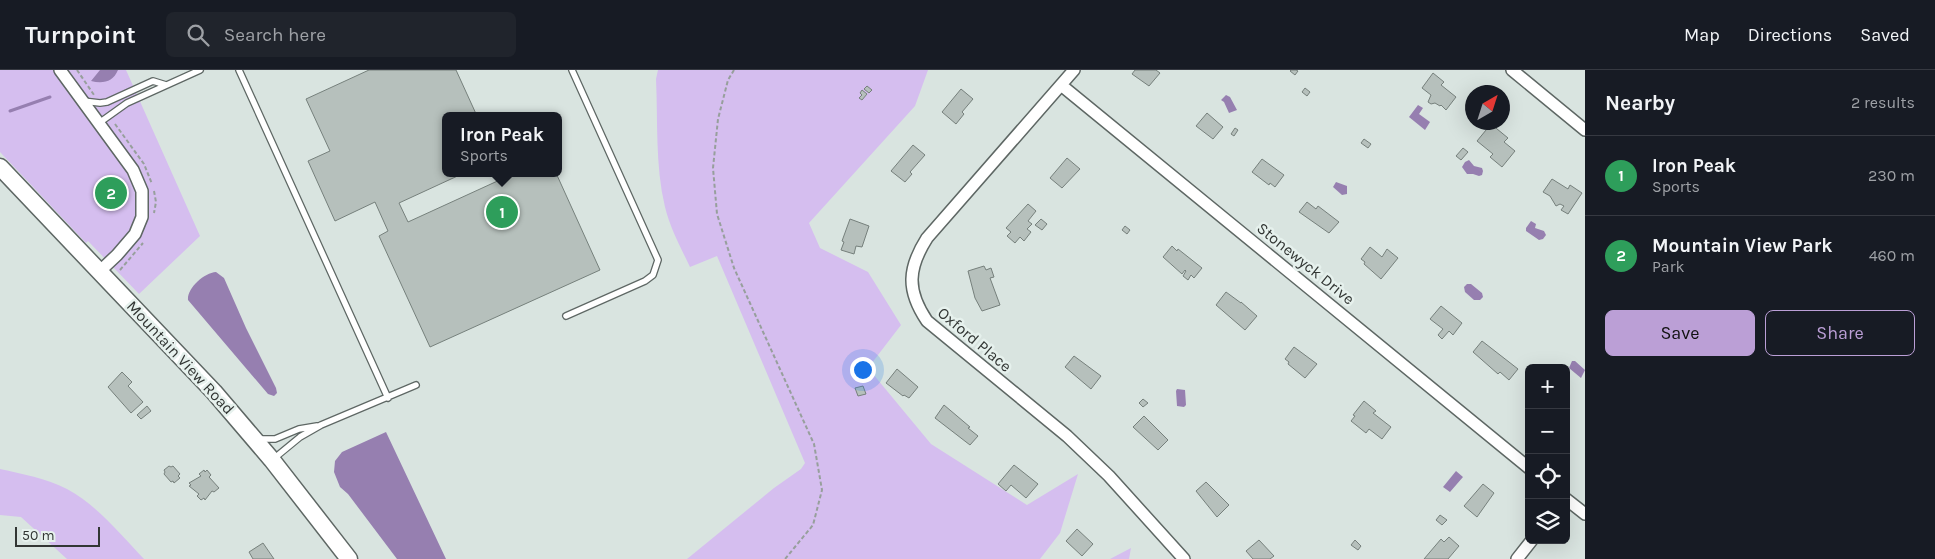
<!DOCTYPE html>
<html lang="en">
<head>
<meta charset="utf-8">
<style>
	body { margin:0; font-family:Karla,sans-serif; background:#20242c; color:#f1f3f6 }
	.controls { position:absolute; right:15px; bottom:15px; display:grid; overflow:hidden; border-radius:8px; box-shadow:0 5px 20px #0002 }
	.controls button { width:45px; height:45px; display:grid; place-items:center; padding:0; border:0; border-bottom:1px solid #363941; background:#171b24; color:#f1f3f6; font:25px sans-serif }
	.compass { position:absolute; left:1465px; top:15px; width:45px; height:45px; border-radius:50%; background:#171b24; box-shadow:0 5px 20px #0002; rotate:39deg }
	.scale { position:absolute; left:15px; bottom:12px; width:85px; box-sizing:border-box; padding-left:5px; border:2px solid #323634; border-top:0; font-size:14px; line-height:18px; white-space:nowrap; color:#323634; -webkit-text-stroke:4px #e6f1ed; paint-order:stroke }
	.you { position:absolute; left:862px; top:299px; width:18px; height:18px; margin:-12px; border:4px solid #fff; border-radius:50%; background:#1a73e8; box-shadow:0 0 0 8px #1a73e833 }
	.badge { display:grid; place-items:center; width:32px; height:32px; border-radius:50%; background:#bb9fd6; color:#fff; font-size:16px; font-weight:700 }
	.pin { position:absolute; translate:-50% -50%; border:2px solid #fff; box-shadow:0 1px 5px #0006 }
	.popup { position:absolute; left:442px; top:42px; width:120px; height:65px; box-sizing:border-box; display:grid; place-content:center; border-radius:8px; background:#171b24; filter:drop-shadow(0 1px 4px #0005); font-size:16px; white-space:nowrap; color:#9ea1a6 }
	.popup b { font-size:19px; color:#f1f3f6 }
	.popup::after { content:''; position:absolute; left:50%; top:100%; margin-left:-10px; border:10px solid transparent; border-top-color:#171b24 }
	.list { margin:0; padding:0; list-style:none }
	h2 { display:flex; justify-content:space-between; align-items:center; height:65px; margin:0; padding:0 20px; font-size:21px }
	h2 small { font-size:16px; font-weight:400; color:#9ea1a6 }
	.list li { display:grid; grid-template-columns:32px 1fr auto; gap:15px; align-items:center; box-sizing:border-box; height:80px; padding:0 20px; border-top:1px solid #363941 }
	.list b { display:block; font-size:19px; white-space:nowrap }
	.list p { margin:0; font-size:16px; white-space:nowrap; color:#9ea1a6 }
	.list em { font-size:16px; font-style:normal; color:#9ea1a6 }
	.actions { display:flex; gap:10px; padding:15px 20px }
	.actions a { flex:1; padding:11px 0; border:1px solid #bb9fd6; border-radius:8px; text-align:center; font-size:18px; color:#bb9fd6 }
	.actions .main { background:#bb9fd6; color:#111 }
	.icon { flex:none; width:28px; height:28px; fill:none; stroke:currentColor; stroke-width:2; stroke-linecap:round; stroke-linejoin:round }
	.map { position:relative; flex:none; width:1585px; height:489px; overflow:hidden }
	header { display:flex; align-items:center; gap:30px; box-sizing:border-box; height:70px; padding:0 25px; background:#171b24; border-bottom:1px solid #363941 }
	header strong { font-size:24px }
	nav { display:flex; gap:28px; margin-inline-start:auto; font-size:18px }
	.search { width:350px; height:45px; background:#20242c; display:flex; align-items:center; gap:12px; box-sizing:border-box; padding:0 18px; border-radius:8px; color:#9ea1a6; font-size:19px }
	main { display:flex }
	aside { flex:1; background:#171b24 }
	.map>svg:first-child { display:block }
	.green { fill:#d5beef }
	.water { fill:#967fb0 }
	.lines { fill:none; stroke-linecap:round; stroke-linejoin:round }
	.stream { stroke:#967fb0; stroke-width:3 }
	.building { fill:#b6c0bc; stroke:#76807c }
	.lane-casing { stroke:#5e6764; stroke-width:8 }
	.street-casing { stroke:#5e6764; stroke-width:14 }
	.secondary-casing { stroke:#5e6764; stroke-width:19 }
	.path { stroke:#979f9c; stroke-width:2; stroke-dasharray:4 2.5; stroke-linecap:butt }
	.lane { stroke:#fff; stroke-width:5.5 }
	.street { stroke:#fff; stroke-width:11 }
	.secondary { stroke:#fff; stroke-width:16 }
	.labels { text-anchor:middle; stroke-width:5; stroke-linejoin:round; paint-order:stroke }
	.street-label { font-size:16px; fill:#323634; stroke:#e6f1ed }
</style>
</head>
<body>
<header>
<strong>Turnpoint</strong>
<div class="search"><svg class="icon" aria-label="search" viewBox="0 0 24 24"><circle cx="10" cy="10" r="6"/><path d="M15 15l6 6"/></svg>Search here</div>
<nav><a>Map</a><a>Directions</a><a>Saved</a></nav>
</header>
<main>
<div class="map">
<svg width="1585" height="489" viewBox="0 0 1585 489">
	<rect width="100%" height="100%" fill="#d9e4e0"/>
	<!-- green -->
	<path class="green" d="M0,0H126L200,166L139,224L88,171L86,173L0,82Z
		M658,0H928L915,36L809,153L820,178L868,202L901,255L868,298L931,374L1027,435L1078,404L1060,463L1040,489H687L774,418L801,399L805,393L717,186L690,197C681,178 670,158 665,137C655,95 658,51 656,9Z
		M0,399C22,404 46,408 67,419C97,435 121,465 144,489H67L21,447L0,445Z
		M1131,478L1129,489H1110Z"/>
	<!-- water -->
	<path class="water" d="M100,0H118C113,12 103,14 91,11Z
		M1226,25L1230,27L1237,40L1229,43L1224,32L1221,30Z
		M1418,35L1423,38L1419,44L1430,52L1425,60L1409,47Z
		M1469,90L1474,96L1482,98L1483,101L1482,105L1479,106L1473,104H1467L1462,97L1465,92Z
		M1336,112L1347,116V124L1342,125L1333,117Z
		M1531,151L1536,154L1535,158L1544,161L1546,165L1543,169L1539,170L1526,161V158Z
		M216,202L224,208L246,258L276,318L277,323L274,326L268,324L188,230C187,218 204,203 216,202Z
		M1467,214H1471L1482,223L1483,227L1480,230H1474L1465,222L1464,217Z
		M1572,291H1575L1585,300L1581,308L1569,298Z
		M1177,319L1185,320L1186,335L1184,337L1177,336L1176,321Z
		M386,362L446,489H397L348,424L340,417L334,402L335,391L342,382Z
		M1456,401L1463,407L1450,422L1443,417Z"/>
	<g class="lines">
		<!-- stream -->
		<path class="stream" d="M10,41L50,27"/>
	</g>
	<!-- building -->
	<path class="building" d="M369,0H456L477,46H446V103H464L399,133L408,152L515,103H556L600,200L430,277L379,166L388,161L375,132L335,151L308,91L330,81L306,29Z
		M1135,0H1156L1160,3L1149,16L1132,4Z
		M1291,0H1296L1298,1L1295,5L1290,1Z
		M1433,3L1444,12L1441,15L1456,27L1446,40L1441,35L1440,36L1435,33L1431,34L1428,32L1431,25L1422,18Z
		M867,16L872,20L869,23L864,19Z
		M1305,18L1310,22L1307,26L1302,22Z
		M961,19L973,29L962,42L964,44L956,54L942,42Z
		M862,20L867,24L862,30L859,28L862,25L860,23Z
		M1207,43L1223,57L1213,69L1196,56Z
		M1491,54L1508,68L1504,72L1515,81L1502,97L1490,87L1493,84L1477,71Z
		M1235,58L1238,60L1234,66L1231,64Z
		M1364,69L1371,74L1368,78L1361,73Z
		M913,75L925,85L910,102L912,104L905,112L891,101Z
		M1463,78L1468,82L1461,90L1456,86Z
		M1067,88L1080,99L1062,118L1050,108Z
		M1262,89L1284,105L1275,117L1270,113L1269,115L1252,102Z
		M1552,109L1568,119L1570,115L1582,123L1568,144L1561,140L1564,136L1560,134L1556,136L1550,126L1543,122Z
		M1307,132L1316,139L1318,136L1339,152L1329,163L1299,142Z
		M1028,134L1036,141L1028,151L1032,154L1027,159L1031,162L1024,171L1020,167L1015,173L1007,166L1011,162L1006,158Z
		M850,149L869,156L862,177L856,176L854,184L841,180L844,172L842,171Z
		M1041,149L1047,154L1042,160L1035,155Z
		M1125,156L1130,160L1127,164L1122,160Z
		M1172,176L1177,181L1178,179L1202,198L1194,208L1191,205L1188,210L1183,206L1186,201L1185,200L1182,204L1163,187Z
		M1370,177L1382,187L1387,179L1398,188L1381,209L1364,194L1365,192L1361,189Z
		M984,196L986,200L991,198L994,207L990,208L1000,235L982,241L975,228L968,201Z
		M1226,222L1241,233V232L1257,246L1245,260L1216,235Z
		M1441,236L1462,253L1453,265L1449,261L1442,269L1438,265L1443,259L1430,249Z
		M1482,271L1518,299L1509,310L1500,302L1498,304L1473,282Z
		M1294,277L1317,294L1305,308L1288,294L1289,292L1285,289Z
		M1074,286L1101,306L1091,319L1065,297Z
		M897,299L918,317L909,328L904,325L903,326L886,313Z
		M122,302L132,312L128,316L143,332L131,343L108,317Z
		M863,316L866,324L858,326L855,318Z
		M1143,329L1148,333L1143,337L1139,333Z
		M1364,331L1376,341L1373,343L1391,357L1382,369L1369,359L1366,363L1351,351L1355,346L1353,345Z
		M944,335L970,357L968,358L978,366L970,375L935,348Z
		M147,336L151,341L141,349L137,345Z
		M1144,346L1168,370L1158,380L1133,357Z
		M1014,395L1038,414L1026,428L1011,415L1006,421L998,414Z
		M169,396L171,397L173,396L180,404L178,406L180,408L174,413L173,411L171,412L164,404L165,402L164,400Z
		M204,400L205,402L207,400L211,405L209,407L219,418L214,422L212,421L205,430L204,428L201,430L197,426L199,424L189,416L191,415L189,413L201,406L199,404Z
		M1206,412L1229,435L1217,447L1196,421Z
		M1483,414L1494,423L1477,447L1464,436Z
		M1440,445L1447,450L1442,455L1436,450Z
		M1077,459L1093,474L1082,486L1066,471Z
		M1449,467L1459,476L1448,489H1424L1441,469L1444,472Z
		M1259,470L1274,486L1270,489H1253L1246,481Z
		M1355,470L1361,476L1358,480L1351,475Z
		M263,473L274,489H253L249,482Z"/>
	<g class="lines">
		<defs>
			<path id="lane" d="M239,0L388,328
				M83,31L100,33L107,32L153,11L166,15
				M99,53L127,33L200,0
				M566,246L645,211L653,205L658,190L572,0
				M258,369H275L299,359L317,356
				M272,390L300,367L321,355L416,315"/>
			<path id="street" d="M60,0L133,100L142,121V147L135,164L117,185L100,201
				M1074,0L927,168C908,198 906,220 927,251L1067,366L1109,406L1184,489
				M1512,0L1585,60
				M1061,15L1529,398
				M1566,429L1585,444
				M1517,489L1532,470"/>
			<path id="secondary" d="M0,97L214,322L272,390L349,489"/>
		</defs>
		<!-- lane casing -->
		<use href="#lane" class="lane-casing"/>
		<!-- street casing -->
		<use href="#street" class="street-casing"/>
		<!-- secondary casing -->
		<use href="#secondary" class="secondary-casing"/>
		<!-- path -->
		<path class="path" d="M77,0L94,25
			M734,0L728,10L718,49L713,98L717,144L734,198L814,374L822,420L813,455L785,489
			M115,54L144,94L152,114
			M154,121L156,132L154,143
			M120,200L143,173"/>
		<!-- lane -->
		<use href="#lane" class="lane"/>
		<!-- street -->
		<use href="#street" class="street"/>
		<!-- secondary -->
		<use href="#secondary" class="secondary"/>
	</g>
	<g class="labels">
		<!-- street labels -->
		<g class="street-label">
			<text transform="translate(1306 193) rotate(39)" y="6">Stonewyck Drive</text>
			<text transform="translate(975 269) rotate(40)" y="6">Oxford Place</text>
			<text transform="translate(181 287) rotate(47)" y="6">Mountain View Road</text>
		</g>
	</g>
</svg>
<div class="controls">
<button>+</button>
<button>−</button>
<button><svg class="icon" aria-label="locate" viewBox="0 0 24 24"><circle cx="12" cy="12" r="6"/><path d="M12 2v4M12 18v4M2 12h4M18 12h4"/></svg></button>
<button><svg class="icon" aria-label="layers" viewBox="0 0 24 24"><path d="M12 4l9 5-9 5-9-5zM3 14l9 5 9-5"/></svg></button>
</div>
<svg class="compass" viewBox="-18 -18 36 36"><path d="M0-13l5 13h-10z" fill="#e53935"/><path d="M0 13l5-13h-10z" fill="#9ea1a6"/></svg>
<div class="scale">50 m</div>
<div class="you"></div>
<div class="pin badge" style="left:502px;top:142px;background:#2e9e5b">1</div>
<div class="popup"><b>Iron Peak</b>Sports</div>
<div class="pin badge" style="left:111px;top:123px;background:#2e9e5b">2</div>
</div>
<aside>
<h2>Nearby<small>2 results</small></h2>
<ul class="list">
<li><span class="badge" style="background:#2e9e5b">1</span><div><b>Iron Peak</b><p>Sports</p></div><em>230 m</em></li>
<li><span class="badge" style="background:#2e9e5b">2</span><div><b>Mountain View Park</b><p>Park</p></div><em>460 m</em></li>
</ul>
<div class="actions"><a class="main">Save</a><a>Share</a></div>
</aside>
</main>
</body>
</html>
